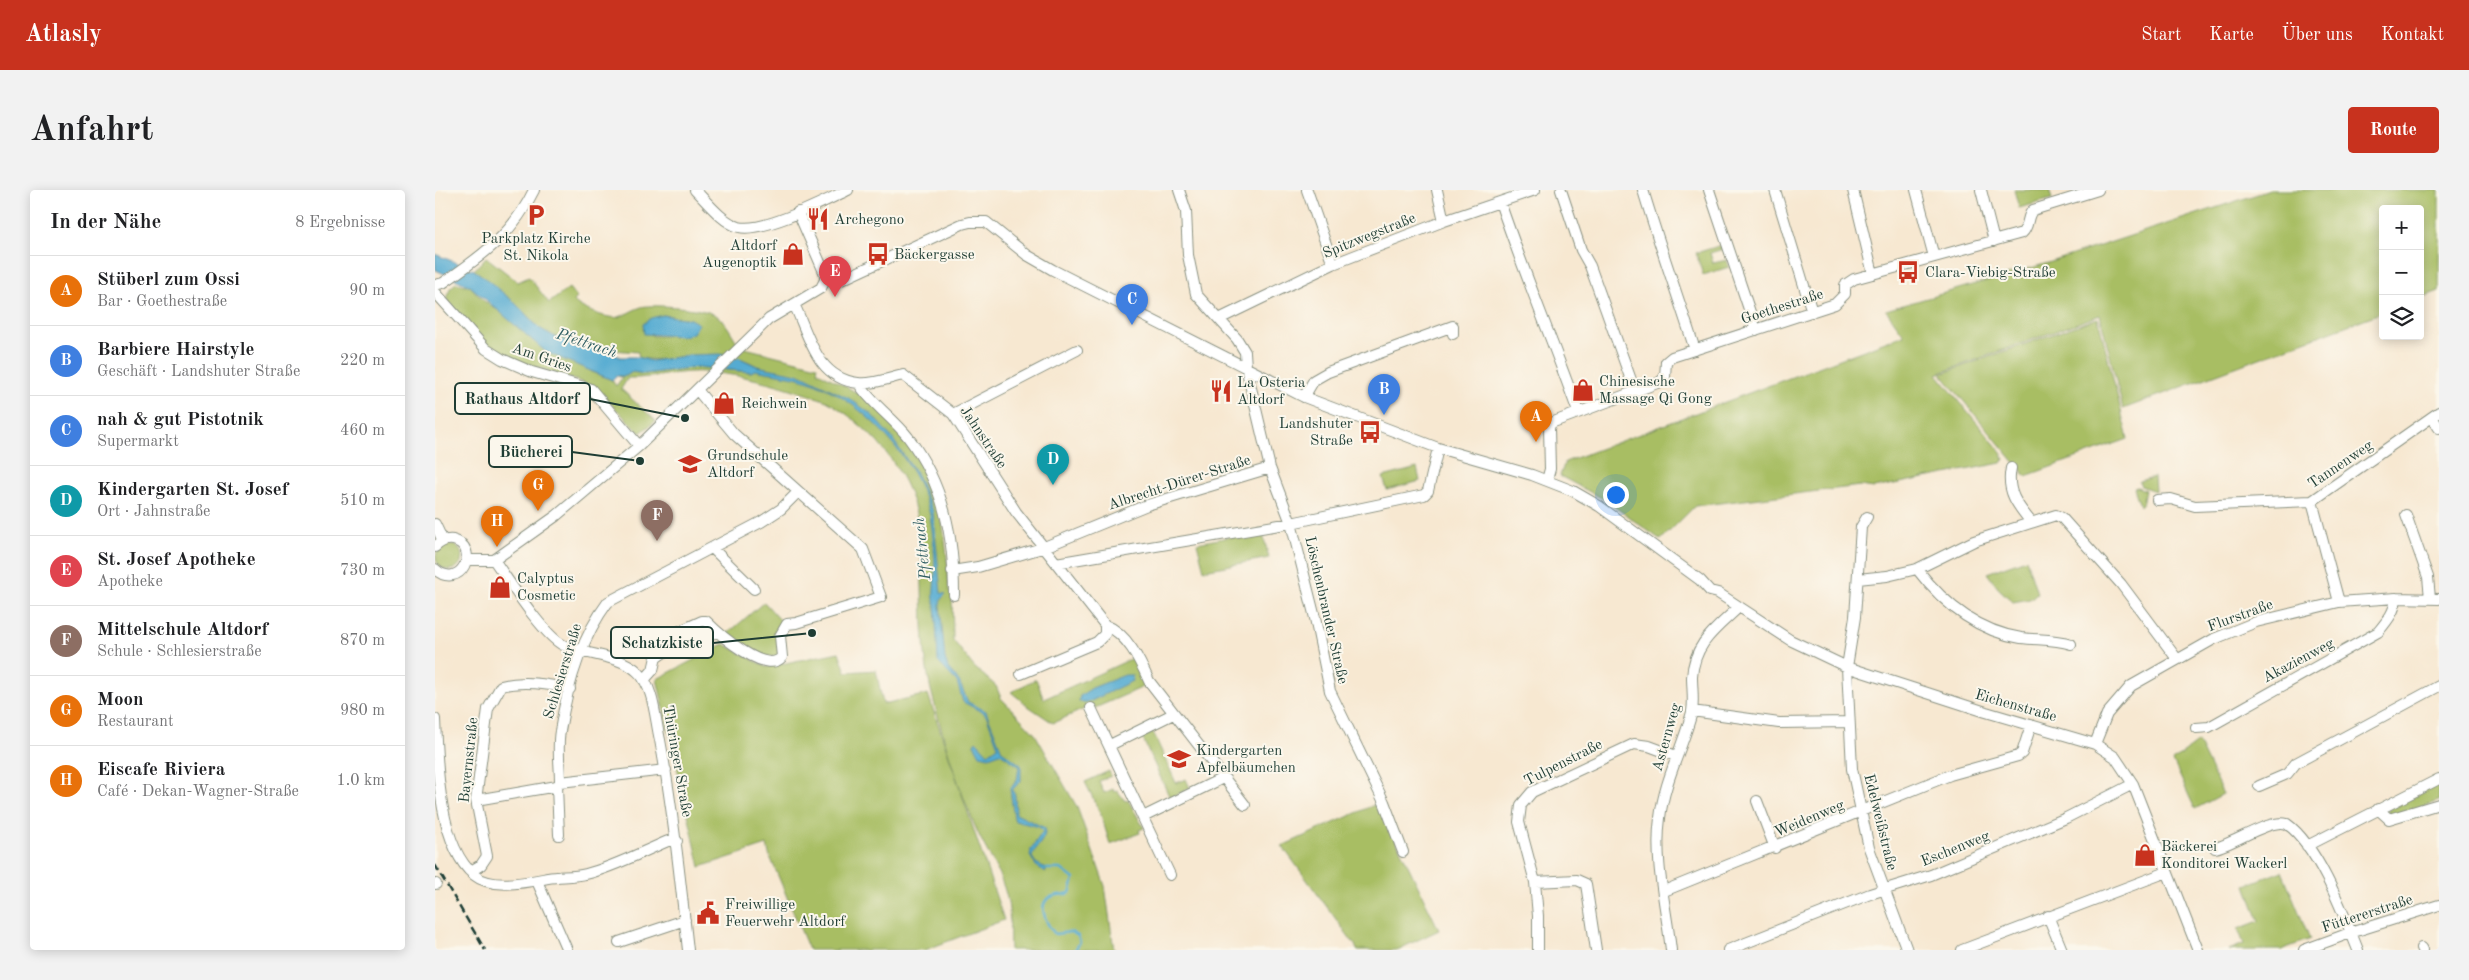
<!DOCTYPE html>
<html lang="de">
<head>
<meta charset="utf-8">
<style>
	body { margin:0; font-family:"Old Standard TT",serif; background:#f2f2f2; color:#202124 }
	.controls { position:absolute; right:15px; top:15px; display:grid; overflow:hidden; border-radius:5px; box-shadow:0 2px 12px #0003 }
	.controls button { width:45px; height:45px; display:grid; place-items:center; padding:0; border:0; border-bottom:1px solid #e0e0e0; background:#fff; color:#202124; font:25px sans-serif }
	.you { position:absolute; left:1180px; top:304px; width:18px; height:18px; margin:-12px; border:4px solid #fff; border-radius:50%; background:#1a73e8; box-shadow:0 0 0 8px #1a73e833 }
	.badge { display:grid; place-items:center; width:32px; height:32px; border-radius:50%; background:#c8321e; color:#fff; font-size:16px; font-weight:700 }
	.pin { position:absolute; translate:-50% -41px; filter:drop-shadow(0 1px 2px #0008) }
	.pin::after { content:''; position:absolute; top:26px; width:18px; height:15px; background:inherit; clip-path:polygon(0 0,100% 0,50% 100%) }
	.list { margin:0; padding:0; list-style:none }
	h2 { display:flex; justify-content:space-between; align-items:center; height:65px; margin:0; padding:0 20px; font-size:21px }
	h2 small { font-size:16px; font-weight:400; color:#757577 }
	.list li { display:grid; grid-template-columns:32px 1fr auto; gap:15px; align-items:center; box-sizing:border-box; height:70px; padding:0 20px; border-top:1px solid #e0e0e0 }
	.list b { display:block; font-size:19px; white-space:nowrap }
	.list p { margin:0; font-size:16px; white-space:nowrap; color:#757577 }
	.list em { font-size:16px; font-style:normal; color:#757577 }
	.icon { flex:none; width:28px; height:28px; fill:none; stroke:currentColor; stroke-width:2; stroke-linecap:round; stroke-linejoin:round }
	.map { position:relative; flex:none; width:2004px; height:760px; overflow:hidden; border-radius:5px }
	header { display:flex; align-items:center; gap:30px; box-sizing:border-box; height:70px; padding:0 25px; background:#c8321e; color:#fff }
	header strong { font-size:24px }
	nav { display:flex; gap:28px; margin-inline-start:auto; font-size:18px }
	.intro { display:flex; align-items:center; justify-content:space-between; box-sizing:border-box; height:120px; padding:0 30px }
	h1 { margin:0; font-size:35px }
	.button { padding:12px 22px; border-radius:5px; background:#c8321e; color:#fff; font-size:18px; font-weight:700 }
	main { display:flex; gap:30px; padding:0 30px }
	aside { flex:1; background:#fff; border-radius:5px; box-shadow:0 2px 12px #0003 }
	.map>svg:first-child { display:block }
	.green { fill:#a8be63; stroke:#647e4c; fill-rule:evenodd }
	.water { fill:#55abd1; stroke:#3a7482 }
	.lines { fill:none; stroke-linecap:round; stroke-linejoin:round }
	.stream { stroke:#55abd1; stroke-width:2.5 }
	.minor-casing { stroke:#8b9282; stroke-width:12 }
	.minor { stroke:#fff; stroke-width:10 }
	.rail { stroke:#1f3d34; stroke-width:2.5; stroke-dasharray:8 4; stroke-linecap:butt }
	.labels { text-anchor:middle; stroke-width:4; stroke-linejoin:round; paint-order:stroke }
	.poi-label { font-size:15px; fill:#1f3d34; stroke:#fbf7ec; text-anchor:start }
	.street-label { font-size:15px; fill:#1f3d34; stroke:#fbf7ec }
	.water-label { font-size:16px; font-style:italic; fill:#2f5e63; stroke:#fbf7ec }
	.leader { fill:none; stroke:#1f3d34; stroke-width:2 }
	.callout-dot { fill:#1f3d34; stroke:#fbf7ec; stroke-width:2 }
	.callout { fill:#fbf7ec; stroke:#1f3d34; stroke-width:2 }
	.callout-label { font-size:16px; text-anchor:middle; font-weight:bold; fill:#1f3d34 }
</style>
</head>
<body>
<header>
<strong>Atlasly</strong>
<nav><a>Start</a><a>Karte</a><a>Über uns</a><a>Kontakt</a></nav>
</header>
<div class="intro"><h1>Anfahrt</h1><a class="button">Route</a></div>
<main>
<aside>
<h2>In der Nähe<small>8 Ergebnisse</small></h2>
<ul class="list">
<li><span class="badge" style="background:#e8710a">A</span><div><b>Stüberl zum Ossi</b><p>Bar · Goethestraße</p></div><em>90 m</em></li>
<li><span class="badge" style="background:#3f7fe0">B</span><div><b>Barbiere Hairstyle</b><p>Geschäft · Landshuter Straße</p></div><em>220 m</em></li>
<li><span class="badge" style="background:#3f7fe0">C</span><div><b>nah &amp; gut Pistotnik</b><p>Supermarkt</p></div><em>460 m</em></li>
<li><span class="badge" style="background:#0f9aa8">D</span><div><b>Kindergarten St. Josef</b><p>Ort · Jahnstraße</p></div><em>510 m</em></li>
<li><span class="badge" style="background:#e0444e">E</span><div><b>St. Josef Apotheke</b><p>Apotheke</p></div><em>730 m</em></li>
<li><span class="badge" style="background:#8d6e63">F</span><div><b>Mittelschule Altdorf</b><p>Schule · Schlesierstraße</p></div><em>870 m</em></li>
<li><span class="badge" style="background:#e8710a">G</span><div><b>Moon</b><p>Restaurant</p></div><em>980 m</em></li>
<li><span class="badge" style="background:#e8710a">H</span><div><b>Eiscafe Riviera</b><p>Café · Dekan-Wagner-Straße</p></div><em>1.0 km</em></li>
</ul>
</aside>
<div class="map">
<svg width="2004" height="760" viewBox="0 0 2004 760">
	<rect width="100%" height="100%" fill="#fbf7ec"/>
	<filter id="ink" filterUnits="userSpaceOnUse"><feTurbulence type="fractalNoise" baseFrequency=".02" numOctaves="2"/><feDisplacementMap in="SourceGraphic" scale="10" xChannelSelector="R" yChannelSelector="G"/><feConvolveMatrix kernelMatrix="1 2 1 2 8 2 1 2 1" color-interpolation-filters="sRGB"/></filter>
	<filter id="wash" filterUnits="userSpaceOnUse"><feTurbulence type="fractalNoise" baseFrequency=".0096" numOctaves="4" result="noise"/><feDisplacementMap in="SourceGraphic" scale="20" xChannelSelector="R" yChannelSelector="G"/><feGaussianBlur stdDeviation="1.12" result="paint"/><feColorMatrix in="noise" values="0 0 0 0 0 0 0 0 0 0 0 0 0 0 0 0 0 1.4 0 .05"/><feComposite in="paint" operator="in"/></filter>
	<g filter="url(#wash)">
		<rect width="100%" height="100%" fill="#f7e8d1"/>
		<!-- green -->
		<path class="green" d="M1579,0H1614L1617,9L1584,18Z
			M1835,0H2004V101L1985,108V19H1948V122L1688,219L1665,125L1502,184L1567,263L1569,269L1566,273L1439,298L1425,296L1260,316L1226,350L1170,310L1125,286L1130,272L1469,145L1451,120L1613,73Z
			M1287,55L1288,59L1275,63L1278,73L1292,70L1294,77L1268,85L1261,63Z
			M51,67L83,92L94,87L114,113L134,98L142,108L139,111C145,119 174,130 184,127C193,124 203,116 213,116C227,115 268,118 281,125C294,134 297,147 306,157L382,176L383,182C402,192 422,201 439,215C450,224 460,238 469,250C507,302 511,339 514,401L517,403L518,450L539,477L561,496L566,508L600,544L642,617L670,696L679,760H575C574,743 576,724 572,708C566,681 549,659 539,634C522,593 509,551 498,508C483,453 490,395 484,339C477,286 442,243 397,214C390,209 379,207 371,204C339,193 307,185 273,182C245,180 219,189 193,188L186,199L221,231L205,243L158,196L89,173L64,163L52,155L12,110L15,98L21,93L35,96L49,111L157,182L177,190L181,196L187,188L183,186H191L197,182L210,184L262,177L316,182L322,176C282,152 244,175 204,168L203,162L178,160V162L163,157L123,149L104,138L79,112L39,80ZM228,125L255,129L231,146H217Z
			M1663,128L1693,249L1591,286L1506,184Z
			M982,278L985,291L952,300L948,287Z
			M1719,287L1720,301L1706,296L1704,291Z
			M1702,297L1710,300L1707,315L1705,316L1699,298Z
			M827,341L834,368L769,380L762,353Z
			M1 367a13 13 0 1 1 26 0a13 13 0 1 1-26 0Z
			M1591,369L1602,403L1595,409L1578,412L1563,398L1552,383Z
			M329,412L347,432L343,467L326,466L291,445Z
			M289,454L331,477L404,462L411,482L441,480L448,514L493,504L569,730L490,760H374L334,664L332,655L265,677L222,489Z
			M698,468L702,471V480L713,495L660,518L658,515L618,533L593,516L576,502L601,489L609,509Z
			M717,540L741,593L751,589L755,598L735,608L706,545Z
			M1763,552L1788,604L1760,619L1738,571Z
			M674,581L676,586L664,591L669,603L678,599L679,602L682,600L690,611L693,610L709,638L704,640L705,643L675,654L665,622L650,592Z
			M2004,593V611L1958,626L1953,623V620Z
			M939,615L946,619L1004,740L962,760H922L920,755L847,656Z
			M1847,681L1875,749L1846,760H1794L1809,754L1803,739L1824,731L1811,695Z"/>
		<!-- water -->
		<path class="water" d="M0,64L39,80L49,87L79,112L104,138L124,149L163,157L185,167H202L217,171L255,165L284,164L305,168L322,176L367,185L415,209L436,224L457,248L482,285L498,321L506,403L511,404L506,409L505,415L510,468L513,478L524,491L533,512L551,521L567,561L586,575V591L577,600L580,605L581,624L610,638C612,650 600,656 597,667L601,673L611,678V682L601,676L595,666L596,659L608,641L604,637L580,631L579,628L575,599L582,590L584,576L565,563L554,567L545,565L539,554L541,551L553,564L563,557L552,527L549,523L528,512L522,492L503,472L500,415C497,404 500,394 500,382C500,364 498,344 495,325C483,269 423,205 368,189C352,185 335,183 320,180L316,182L262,177L210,184L197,182L191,186H181L177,190L111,162L35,96L1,80Z
			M228,125L255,129L264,134L258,143L249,146L209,144L208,134L216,128Z
			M690,485H697V491L652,513L644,511L645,506L657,498Z"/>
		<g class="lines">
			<!-- stream -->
			<path class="stream" d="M608,679H626L639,689L635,703C630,705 624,704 619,706C599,711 612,735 620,744L636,742L643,746L645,752L640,760"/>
		</g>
	</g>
	<g filter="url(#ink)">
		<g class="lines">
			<defs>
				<path id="minor" d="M260,0C272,12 287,32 304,37C328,43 390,11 413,0
					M744,0L751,21L753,65L761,104L802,149L810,162L811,177L835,278L856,333L880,428L895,501L949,612L968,662
					M872,0L898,74
					M1002,0L1009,31
					M1126,0L1146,60L1155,76L1200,201
					M1208,0C1224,54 1243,106 1260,160
					M1274,0L1321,140
					M1340,0L1377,122
					M1418,0L1438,84
					M1481,0L1499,67
					M1546,0L1559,51
					M1065,12C1089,83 1118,152 1143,222
					M390,90L404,91L527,34L535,32H551L592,65L618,80L869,207L1003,258L1097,285L1138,301L1164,316L1265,390L1275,401L1283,403L1355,450L1412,477L1551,522L1660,554L1680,567L1698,594L1763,760
					M0,95L8,93C47,66 78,44 99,0
					M0,102L51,159L67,169L97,182L156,199L204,256
					M359,114C374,145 381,188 423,193C436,195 455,188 468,185L518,224L581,322L670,435
					M784,129L898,74L1009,31L1100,0
					M424,194C437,214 458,228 473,247C509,295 519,346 519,405
					M869,207L879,190L893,182L1018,136V144
					M518,224L642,160
					M1997,227L2004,238
					M1576,278C1571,301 1582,315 1596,332
					M1112,290L1115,279L1114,238L1116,233L1225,192L1230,187L1231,172L1237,167L1400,114L1410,104V95L1419,89L1587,43C1595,36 1591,26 1598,20L1663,0
					M1722,310L1736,309L1760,316L1877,311L2004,222
					M1877,311L1904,412
					M1971,325L1993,387L1995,408
					M1432,327L1426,337L1420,427L1412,477L1417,579L1434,658L1472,760
					M0,334L8,351
					M0,357C5,352 11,349 18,350C47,357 25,402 0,379
					M277,358L319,399
					M32,370H59L121,326L204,256L334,129L386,98L390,90V84L363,22
					M59,370C74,391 108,445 128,455C151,466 184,464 203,482C219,497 220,529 225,550C238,619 245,689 253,760
					M621,373L856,333L989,305L993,301L1003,258
					M1482,379C1508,413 1542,441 1586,448C1604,450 1620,449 1636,454
					M517,381L543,377L607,358L712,315L835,278
					M1423,389L1452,386L1482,379L1539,351L1621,325L1627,328L1686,394L1742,469
					M670,435C692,443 705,471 714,491L810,615
					M221,468C233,458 267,442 283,443
					M586,484L662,452L670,444V435
					M209,490L218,480L225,450L267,431H271C283,443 331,486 347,467L345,446L352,434L361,433L446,407L428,359L299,244L263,201
					M656,518L735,685
					M1257,521L1344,533L1414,532
					M0,529C2,571 3,655 39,685C57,700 92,692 113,688C126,686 139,687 151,684C177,678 207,662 233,651H242
					M1761,538L1774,537L1943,442C1952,431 1960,422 1961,408
					M1660,554L1672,524L1696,496L1779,449L1821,432L1904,412L1961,408L2004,409
					M675,555L738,524
					M125,592C125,576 122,557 125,541C132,497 146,448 173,412L326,332L346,319L363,302
					M122,596L124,645
					M1824,596L1852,584L1861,573L2004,496
					M41,610L122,596L125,592L231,580
					M1322,611L1340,658
					M1943,619L1954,629L2004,614
					M708,627L788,588
					M1872,656L2004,589
					M1780,658C1799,654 1835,628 1852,634C1883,656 1909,725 1923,760
					M36,681L46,675L52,666L41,610L53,519L66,496C89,490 112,494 135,499
					M102,691L132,760
					M1100,692L1142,690L1151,694L1161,760
					M0,694H1
					M1229,701L1515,585L1583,566L1587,563L1596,535
					M1613,726L1627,760
					M184,752L250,730
					M1986,758L1987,760
					M1103,760V726L1100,692L1084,632L1086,615L1097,602L1199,554L1214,556L1241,566
					M1236,760C1231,716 1219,671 1225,628C1229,591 1248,557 1257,522C1259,511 1257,498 1257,487C1259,453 1281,439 1304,417
					M1293,760L1435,704L1496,685L1631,628L1698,594
					M1527,760L1732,682
					M1869,760L1915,743L2004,715"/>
			</defs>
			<!-- minor casing -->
			<use href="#minor" class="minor-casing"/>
			<!-- minor -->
			<use href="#minor" class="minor"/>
			<!-- rail -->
			<path class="rail" d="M0,675L50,760"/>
		</g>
	</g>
	<!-- icons -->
	<defs>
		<symbol id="parking-bare" viewBox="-9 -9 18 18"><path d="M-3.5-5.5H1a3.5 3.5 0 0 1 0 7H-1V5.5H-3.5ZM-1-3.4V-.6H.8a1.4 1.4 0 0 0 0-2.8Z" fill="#c8321e" stroke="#fbf7ec" stroke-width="2.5" paint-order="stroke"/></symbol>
		<symbol id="restaurant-bare" viewBox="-9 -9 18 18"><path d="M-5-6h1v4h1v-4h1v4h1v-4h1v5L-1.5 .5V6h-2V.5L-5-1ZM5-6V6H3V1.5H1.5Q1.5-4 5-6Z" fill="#c8321e" stroke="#fbf7ec" stroke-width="2.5" paint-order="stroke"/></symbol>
		<symbol id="shop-bare" viewBox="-9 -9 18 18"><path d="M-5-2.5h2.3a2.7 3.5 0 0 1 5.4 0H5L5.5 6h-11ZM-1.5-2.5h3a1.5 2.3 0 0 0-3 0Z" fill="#c8321e" stroke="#fbf7ec" stroke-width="2.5" paint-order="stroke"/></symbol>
		<symbol id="bus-bare" viewBox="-9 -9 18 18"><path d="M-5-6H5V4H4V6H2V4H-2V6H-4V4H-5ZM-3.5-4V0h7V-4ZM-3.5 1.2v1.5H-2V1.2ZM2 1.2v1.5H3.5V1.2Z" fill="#c8321e" stroke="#fbf7ec" stroke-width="2.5" paint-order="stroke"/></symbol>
		<symbol id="school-bare" viewBox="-9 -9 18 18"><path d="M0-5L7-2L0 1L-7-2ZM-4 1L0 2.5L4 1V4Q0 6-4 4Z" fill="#c8321e" stroke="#fbf7ec" stroke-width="2.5" paint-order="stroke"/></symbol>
		<symbol id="civic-bare" viewBox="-9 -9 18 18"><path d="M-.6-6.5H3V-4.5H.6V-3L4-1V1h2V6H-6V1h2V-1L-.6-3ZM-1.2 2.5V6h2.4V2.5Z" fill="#c8321e" stroke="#fbf7ec" stroke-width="2.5" paint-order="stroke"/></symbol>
	</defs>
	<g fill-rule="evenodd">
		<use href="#parking-bare" x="85" y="9" width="32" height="32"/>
		<use href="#restaurant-bare" x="367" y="13" width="32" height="32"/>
		<use href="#shop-bare" x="342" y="48" width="32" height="32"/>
		<use href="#bus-bare" x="427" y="48" width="32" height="32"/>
		<use href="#bus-bare" x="1457" y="66" width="32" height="32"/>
		<use href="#shop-bare" x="1132" y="184" width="32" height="32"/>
		<use href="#restaurant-bare" x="770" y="185" width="32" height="32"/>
		<use href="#shop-bare" x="273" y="197" width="32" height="32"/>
		<use href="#bus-bare" x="919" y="226" width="32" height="32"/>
		<use href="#school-bare" x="239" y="258" width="32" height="32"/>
		<use href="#shop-bare" x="49" y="381" width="32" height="32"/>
		<use href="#school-bare" x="728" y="553" width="32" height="32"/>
		<use href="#shop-bare" x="1694" y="649" width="32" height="32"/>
		<use href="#civic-bare" x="257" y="707" width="32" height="32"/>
	</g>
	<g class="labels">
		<!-- poi labels -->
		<g class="poi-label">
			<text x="399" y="34">Archegono</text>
			<text x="101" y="53" text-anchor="middle">Parkplatz Kirche<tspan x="101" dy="17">St. Nikola</tspan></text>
			<text x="342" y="60" text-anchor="end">Altdorf<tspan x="342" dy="17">Augenoptik</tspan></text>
			<text x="459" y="69">Bäckergasse</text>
			<text x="1490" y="87">Clara-Viebig-Straße</text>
			<text x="1164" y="196">Chinesische<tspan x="1164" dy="17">Massage Qi Gong</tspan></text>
			<text x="802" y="197">La Osteria<tspan x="802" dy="17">Altdorf</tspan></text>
			<text x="306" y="218">Reichwein</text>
			<text x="918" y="238" text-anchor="end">Landshuter<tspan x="918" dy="17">Straße</tspan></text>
			<text x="272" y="270">Grundschule<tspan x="272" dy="17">Altdorf</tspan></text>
			<text x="82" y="393">Calyptus<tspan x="82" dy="17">Cosmetic</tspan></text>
			<text x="761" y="565">Kindergarten<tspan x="761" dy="17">Apfelbäumchen</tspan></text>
			<text x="1726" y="661">Bäckerei<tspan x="1726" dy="17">Konditorei Wackerl</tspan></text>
			<text x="290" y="719">Freiwillige<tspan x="290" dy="17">Feuerwehr Altdorf</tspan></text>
		</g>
		<!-- street labels -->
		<g class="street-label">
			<text transform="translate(934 45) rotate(-22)" y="5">Spitzwegstraße</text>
			<text transform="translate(1347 116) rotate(-18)" y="5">Goethestraße</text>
			<text transform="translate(107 167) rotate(19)" y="5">Am Gries</text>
			<text transform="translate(549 247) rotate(56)" y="5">Jahnstraße</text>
			<text transform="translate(1905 274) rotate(-34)" y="5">Tannenweg</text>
			<text transform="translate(744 292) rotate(-18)" y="5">Albrecht-Dürer-Straße</text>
			<text transform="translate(892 420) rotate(77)" y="5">Löschenbrander Straße</text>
			<text transform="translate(1805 425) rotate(-20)" y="5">Flurstraße</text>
			<text transform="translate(1863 470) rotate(-28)" y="5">Akazienweg</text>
			<text transform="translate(127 481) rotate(-73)" y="5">Schlesierstraße</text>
			<text transform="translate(1581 515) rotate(16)" y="5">Eichenstraße</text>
			<text transform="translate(1231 547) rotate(-74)" y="5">Asternweg</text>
			<text transform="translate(33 570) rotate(-84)" y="5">Bayernstraße</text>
			<text transform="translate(243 571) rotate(80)" y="5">Thüringer Straße</text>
			<text transform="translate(1128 572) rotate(-27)" y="5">Tulpenstraße</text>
			<text transform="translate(1374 628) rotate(-23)" y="5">Weidenweg</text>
			<text transform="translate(1446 632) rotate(76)" y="5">Edelweißstraße</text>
			<text transform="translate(1520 658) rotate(-22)" y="5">Eschenweg</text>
			<text transform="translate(1932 723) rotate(-18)" y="5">Füttererstraße</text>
		</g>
		<!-- water labels -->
		<g class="water-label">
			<text transform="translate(152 152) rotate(18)" y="6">Pfettrach</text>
			<text transform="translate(486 359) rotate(-96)" y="6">Pfettrach</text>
		</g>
	</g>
	<!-- callouts -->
	<path class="leader" d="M250 228L155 209M205 271L137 262M377 443L278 453"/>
	<g class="callout-dot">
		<circle cx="250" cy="228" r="5"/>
		<circle cx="205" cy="271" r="5"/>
		<circle cx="377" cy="443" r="5"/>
	</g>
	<g class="callout">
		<rect x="20" y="193" width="135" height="31" rx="5"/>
		<rect x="54" y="246" width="83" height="31" rx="5"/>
		<rect x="176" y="437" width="102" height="31" rx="5"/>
	</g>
	<g class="callout-label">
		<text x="87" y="214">Rathaus Altdorf</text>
		<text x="96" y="267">Bücherei</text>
		<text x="227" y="458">Schatzkiste</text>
	</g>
</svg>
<div class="controls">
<button>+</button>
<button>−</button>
<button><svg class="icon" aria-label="layers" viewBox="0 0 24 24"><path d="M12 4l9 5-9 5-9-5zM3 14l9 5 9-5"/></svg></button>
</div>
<div class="you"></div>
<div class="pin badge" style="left:1101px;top:252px;background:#e8710a">A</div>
<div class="pin badge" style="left:949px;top:225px;background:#3f7fe0">B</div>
<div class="pin badge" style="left:697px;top:135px;background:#3f7fe0">C</div>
<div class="pin badge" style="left:618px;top:295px;background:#0f9aa8">D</div>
<div class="pin badge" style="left:400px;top:107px;background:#e0444e">E</div>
<div class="pin badge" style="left:222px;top:351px;background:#8d6e63">F</div>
<div class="pin badge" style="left:103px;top:321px;background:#e8710a">G</div>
<div class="pin badge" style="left:62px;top:357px;background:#e8710a">H</div>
</div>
</main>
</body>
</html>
